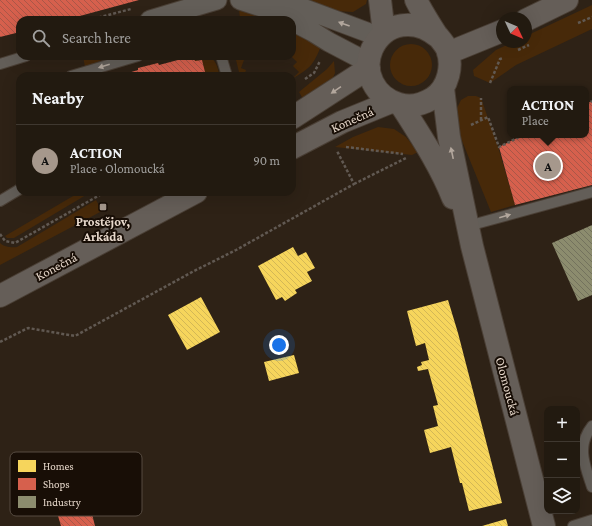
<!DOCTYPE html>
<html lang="en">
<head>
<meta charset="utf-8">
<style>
	body { margin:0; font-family:"Crimson Pro",serif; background:#2e271e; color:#f1f3f6 }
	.controls { position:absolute; right:12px; bottom:12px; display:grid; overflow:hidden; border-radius:8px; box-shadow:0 4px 16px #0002 }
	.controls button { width:36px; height:36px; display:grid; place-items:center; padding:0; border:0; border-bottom:1px solid #3f3830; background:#221a10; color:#f1f3f6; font:20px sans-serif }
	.compass { position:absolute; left:496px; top:12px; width:36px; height:36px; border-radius:50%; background:#221a10; box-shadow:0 4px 16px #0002; rotate:134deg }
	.you { position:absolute; left:279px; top:345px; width:14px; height:14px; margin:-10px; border:3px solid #fff; border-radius:50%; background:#1a73e8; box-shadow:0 0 0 6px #1a73e833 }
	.badge { display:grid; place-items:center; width:26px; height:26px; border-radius:50%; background:#a6988c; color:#111; font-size:13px; font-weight:700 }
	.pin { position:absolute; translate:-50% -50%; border:2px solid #fff; box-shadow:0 1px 4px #0006 }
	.popup { position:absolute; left:507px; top:86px; width:82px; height:52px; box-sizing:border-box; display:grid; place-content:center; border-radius:8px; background:#221a10; filter:drop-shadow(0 1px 3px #0005); font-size:13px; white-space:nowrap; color:#a2a19f }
	.popup b { font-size:15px; color:#f1f3f6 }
	.popup::after { content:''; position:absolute; left:50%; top:100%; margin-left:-8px; border:8px solid transparent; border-top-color:#221a10 }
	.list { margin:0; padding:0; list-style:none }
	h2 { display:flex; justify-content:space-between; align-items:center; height:52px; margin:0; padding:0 16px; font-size:17px }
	h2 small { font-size:13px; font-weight:400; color:#a2a19f }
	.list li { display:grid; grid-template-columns:26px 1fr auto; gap:12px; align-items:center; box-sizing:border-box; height:72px; padding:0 16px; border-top:1px solid #3f3830 }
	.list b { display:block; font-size:15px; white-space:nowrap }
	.list p { margin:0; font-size:13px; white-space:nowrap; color:#a2a19f }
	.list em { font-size:13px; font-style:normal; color:#a2a19f }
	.icon { flex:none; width:22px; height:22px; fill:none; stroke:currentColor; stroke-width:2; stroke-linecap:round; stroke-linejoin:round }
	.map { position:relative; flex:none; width:592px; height:526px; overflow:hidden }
	.search { position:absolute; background:#221a10; box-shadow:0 4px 16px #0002; left:16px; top:16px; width:280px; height:44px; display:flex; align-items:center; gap:10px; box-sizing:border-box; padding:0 14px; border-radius:12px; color:#a2a19f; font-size:15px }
	.panel { position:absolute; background:#221a10; box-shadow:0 4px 16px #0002; left:16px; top:72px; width:280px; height:124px; border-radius:12px }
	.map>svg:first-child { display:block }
	.grass { fill:#472909 }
	.homes { fill:url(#homes-back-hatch) }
	.shops { fill:url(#shops-back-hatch) }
	.industry { fill:url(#industry-back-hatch) }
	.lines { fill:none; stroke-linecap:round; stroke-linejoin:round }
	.lane-casing { stroke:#4a3f35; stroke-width:12 }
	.street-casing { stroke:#4a3f35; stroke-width:21 }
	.secondary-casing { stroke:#4a3f35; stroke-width:24 }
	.path { stroke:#615952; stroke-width:2.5; stroke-dasharray:3 2; stroke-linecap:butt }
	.lane { stroke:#635e58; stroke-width:10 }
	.street { stroke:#635e58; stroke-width:19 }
	.secondary { stroke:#655e58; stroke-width:22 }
	.oneway { fill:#b2a79d }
	.oneway2 { fill:#b3a79d }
	.poi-dot { fill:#a6988c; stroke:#180e06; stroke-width:1.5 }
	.labels { text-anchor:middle; stroke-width:4; stroke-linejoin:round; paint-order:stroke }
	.street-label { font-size:13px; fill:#e7d8cb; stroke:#180e06 }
	.poi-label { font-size:13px; font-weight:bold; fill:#e7d8cb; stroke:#180e06 }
	.key { fill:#180e06; stroke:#564b41; stroke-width:1 }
	.key-label { font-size:11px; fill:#e7d8cb }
</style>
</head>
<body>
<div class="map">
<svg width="592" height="526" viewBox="0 0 592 526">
	<defs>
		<pattern id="homes-back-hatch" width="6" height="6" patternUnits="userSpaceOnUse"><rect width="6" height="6" fill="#f6d55c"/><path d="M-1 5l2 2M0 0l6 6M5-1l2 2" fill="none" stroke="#d3b756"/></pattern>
		<pattern id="shops-back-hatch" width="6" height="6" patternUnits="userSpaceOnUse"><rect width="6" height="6" fill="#d6604d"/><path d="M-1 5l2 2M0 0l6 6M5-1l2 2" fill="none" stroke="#aa5748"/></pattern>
		<pattern id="industry-back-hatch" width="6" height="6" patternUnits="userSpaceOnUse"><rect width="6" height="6" fill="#8c8c6e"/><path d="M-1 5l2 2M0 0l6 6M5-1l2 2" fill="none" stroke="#73725d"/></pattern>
	</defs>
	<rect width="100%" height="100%" fill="#2e2216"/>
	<!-- grass -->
	<path class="grass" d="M297,0H367L366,4L353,12L336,11Z
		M592,5V29L516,65L490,83L474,76L473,70L496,50L513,42H526V36Z
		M245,9L278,20H232L240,18L239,10Z
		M292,27L321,46C313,66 310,68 292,79L299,72L293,66L297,62L291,56H292V54L294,52L292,50Z
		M390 65a21 21 0 1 1 42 0a21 21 0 1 1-42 0Z
		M83,56H109L94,64L85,67Z
		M193,56C213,56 215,57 220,76H206L202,60L195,61Z
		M235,56H239V59L244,60L241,68L246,70L244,76H240Z
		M334,61L335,73L332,80L292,107V105L303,99L299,92L327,69Z
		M468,96H476L481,98L498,147L515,205L491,212L458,131L456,116L457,108L461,100Z
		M378,127L394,129L406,137L418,152L412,155L335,147L353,137Z
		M80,192H91L14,238H7L5,236Z
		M96,200L102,211L0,265V243C4,247 12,248 17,247Z"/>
	<!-- homes -->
	<path class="homes" d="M293,247L298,256L306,252L315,268L307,272L312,281L295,290L297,293L285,301L282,297L276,300L258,266Z
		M201,297L220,332L187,350L168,315Z
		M448,300L458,333L502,503L469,511L462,483H460L451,447L430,453L424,430L438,426L433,406L438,405L428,369L418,371L417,367L422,365L421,362L429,360L425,343L416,346L407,311Z
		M294,355L299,373L269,381L264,362Z
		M506,519L508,526H482Z"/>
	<!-- shops -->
	<path class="shops" d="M0,0H139L65,20H20V32L0,37Z
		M193,56L195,61L202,60L206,76H118L138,70V68L158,63L159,65Z
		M592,101V185L515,205L499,147L523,135H586V104Z
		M86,490L95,526H61L53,499Z"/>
	<!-- industry -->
	<path class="industry" d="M592,225V295L578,301L552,243Z"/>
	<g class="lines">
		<defs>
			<path id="lane" d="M221,56L227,76
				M0,64L26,56
				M71,76L138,56
				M0,201L20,189
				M468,226L592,192
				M592,426C576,446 585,466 592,487
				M573,526L592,520"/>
			<path id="street" d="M240,0L271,10L290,20
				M281,0L380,37
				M150,20L217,0
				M292,21L313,32L329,42L369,63"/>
			<path id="secondary" d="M380,0L384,33
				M416,0C422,12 429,23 436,34C440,39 444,43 447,49C453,65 449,87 433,98C423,104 411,108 399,104C375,97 362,72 372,49C385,21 416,18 438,37
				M526,20L567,0
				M448,53L502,31
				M443,88L449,137L472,246L544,526
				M401,105C420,135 440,165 453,198
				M292,118L369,68
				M292,148L342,122L391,102
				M0,296L196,192"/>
		</defs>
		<!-- lane casing -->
		<use href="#lane" class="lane-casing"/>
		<!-- street casing -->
		<use href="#street" class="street-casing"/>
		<!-- secondary casing -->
		<use href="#secondary" class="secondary-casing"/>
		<!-- path -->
		<path class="path" d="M89,20L131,9
			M578,23L592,17
			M518,50L529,45
			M305,79L314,73L320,61
			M490,83L500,59L503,58
			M586,104L592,101
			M481,120V98
			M471,125L488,117L499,147L523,135
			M346,147L403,154
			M354,184L406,158
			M0,234L5,241L15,243L105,192
			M0,342L28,328L75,336L194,271L236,250L354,184L337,151"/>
		<!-- lane -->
		<use href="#lane" class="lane"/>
		<!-- street -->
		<use href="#street" class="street"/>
		<!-- secondary -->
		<use href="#secondary" class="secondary"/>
	</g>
	<!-- one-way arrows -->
	<defs><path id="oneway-solid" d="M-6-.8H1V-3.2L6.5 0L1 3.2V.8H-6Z"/></defs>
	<g class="oneway">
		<use href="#oneway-solid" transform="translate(344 24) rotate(-160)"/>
		<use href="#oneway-solid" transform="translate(104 66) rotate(163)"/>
		<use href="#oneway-solid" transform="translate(505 216) rotate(-16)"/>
	</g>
	<g class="oneway2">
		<use href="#oneway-solid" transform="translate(336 90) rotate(146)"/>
		<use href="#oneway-solid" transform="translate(452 153) rotate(-102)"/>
	</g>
	<!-- markers -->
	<rect class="poi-dot" x="99" y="203" width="8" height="8" rx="2"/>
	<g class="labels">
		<!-- street labels -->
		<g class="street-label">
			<text transform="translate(352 119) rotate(-24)" y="5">Konečná</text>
			<text transform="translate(56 266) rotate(-28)" y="5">Konečná</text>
			<text transform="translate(508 386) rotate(75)" y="5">Olomoucká</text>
		</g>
		<!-- poi labels -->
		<g class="poi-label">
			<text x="103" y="226">Prostějov,<tspan x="103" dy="15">Arkáda</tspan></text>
		</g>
	</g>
	<!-- legend -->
	<rect x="10" y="452" width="132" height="64" rx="6" class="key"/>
	<rect x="18" y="460" width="18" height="12" fill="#f6d55c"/>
	<rect x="18" y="478" width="18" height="12" fill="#d6604d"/>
	<rect x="18" y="496" width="18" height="12" fill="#8c8c6e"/>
	<g class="key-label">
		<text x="43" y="470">Homes</text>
		<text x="43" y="488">Shops</text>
		<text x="43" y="506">Industry</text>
	</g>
</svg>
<div class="controls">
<button>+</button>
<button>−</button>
<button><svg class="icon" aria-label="layers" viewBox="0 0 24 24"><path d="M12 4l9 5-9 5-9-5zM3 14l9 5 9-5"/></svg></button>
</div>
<svg class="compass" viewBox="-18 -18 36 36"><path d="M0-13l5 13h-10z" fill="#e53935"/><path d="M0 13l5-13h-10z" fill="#a2a19f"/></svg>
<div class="you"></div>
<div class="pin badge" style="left:548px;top:166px">A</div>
<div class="popup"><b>ACTION</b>Place</div>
<div class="search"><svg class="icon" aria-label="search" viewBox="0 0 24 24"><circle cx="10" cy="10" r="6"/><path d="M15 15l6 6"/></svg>Search here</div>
<section class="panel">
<h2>Nearby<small></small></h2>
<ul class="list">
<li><span class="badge">A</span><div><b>ACTION</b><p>Place · Olomoucká</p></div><em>90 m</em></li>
</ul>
</section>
</div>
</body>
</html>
